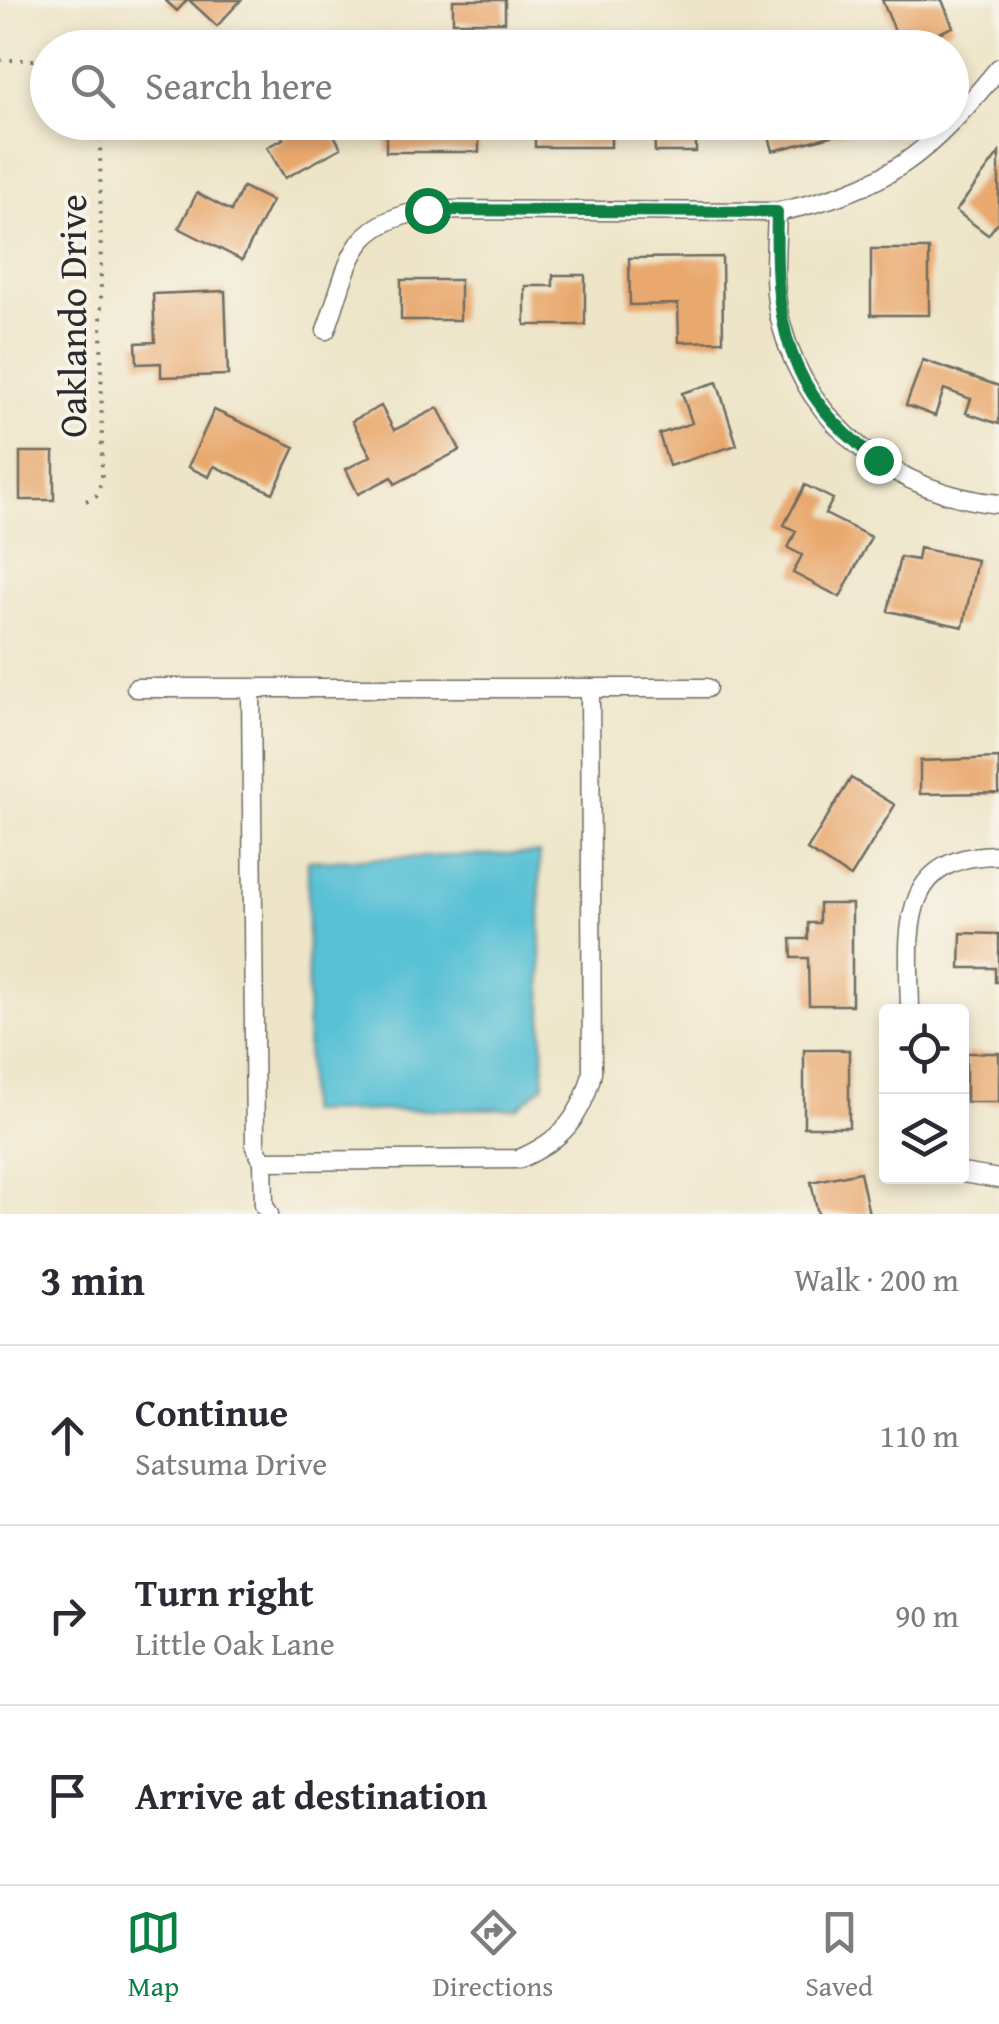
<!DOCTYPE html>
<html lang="en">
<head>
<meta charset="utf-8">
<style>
	body { margin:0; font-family:"Gentium Book Plus",serif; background:#f7f7f7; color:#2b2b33 }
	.controls { position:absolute; right:30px; bottom:30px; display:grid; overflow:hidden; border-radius:10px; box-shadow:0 5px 15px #0003 }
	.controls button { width:90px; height:90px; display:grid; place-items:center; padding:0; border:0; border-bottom:2px solid #e1e1e2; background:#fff; color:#2b2b33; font:50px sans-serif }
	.stop { position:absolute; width:30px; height:30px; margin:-22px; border:8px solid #0b8043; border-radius:50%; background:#fff }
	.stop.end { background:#0b8043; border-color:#fff; box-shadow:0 2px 10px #0008 }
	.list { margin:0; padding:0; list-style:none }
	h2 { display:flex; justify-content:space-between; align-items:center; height:130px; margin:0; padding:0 40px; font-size:42px }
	h2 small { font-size:32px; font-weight:400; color:#7c7c81 }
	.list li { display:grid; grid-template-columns:65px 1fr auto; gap:30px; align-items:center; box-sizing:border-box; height:180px; padding:0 40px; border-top:2px solid #e1e1e2 }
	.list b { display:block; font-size:38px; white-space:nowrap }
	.list p { margin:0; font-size:32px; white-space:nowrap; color:#7c7c81 }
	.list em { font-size:32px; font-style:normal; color:#7c7c81 }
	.icon { flex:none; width:55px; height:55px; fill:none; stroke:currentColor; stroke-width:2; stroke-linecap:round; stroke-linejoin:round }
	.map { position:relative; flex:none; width:999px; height:1214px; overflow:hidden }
	.search { position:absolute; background:#fff; box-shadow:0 5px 15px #0003; left:30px; right:30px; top:30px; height:110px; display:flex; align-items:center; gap:25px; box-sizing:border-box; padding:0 35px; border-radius:55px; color:#7c7c81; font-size:38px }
	.sheet { height:670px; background:#fff }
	nav { display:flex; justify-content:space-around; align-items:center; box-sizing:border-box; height:140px; border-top:2px solid #e1e1e2; background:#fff; font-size:28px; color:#7c7c81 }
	nav a { display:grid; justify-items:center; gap:5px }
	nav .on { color:#0b8043 }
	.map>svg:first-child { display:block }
	.water { fill:#58c1d5; stroke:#427680; stroke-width:2.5 }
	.building { fill:#e9a96e }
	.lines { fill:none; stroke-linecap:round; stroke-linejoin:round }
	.street-casing { stroke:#6f6c62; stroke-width:21 }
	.path { stroke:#6f6c62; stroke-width:4; stroke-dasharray:2.5 8; stroke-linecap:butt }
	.street { stroke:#fff; stroke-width:18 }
	.route { stroke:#0b8043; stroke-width:12 }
	.labels { text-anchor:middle; stroke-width:8; stroke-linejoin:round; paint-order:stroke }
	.street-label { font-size:38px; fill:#2b2b2b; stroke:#f7f3e8 }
</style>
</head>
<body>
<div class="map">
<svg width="999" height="1214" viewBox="0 0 999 1214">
	<rect width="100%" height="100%" fill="#f7f3e8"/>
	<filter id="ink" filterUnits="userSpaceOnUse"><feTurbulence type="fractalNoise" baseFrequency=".01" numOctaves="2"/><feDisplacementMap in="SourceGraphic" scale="20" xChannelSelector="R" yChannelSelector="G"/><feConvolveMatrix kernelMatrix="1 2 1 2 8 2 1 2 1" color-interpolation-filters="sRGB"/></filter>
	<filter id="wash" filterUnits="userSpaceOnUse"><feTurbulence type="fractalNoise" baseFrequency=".0048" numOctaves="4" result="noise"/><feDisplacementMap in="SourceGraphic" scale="40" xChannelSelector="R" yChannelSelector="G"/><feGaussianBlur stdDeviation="2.25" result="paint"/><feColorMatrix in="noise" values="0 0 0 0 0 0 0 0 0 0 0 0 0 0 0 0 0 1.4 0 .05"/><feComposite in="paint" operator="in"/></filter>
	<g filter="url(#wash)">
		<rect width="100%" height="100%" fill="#eee5c8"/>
		<!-- water -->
		<path class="water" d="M539,853L544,1085L517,1108L307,1112L308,861Z"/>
		<g id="blocks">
			<!-- building -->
			<path class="building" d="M165,0H187L177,11Z
				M189,0H241L217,26Z
				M453,0H505V22H453Z
				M882,0H942L953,27L902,48Z
				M274,122H327L341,148L285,178L267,147L283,139Z
				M386,122H479V152H386Z
				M535,122H611V147H535Z
				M654,122H725V140H696V152H655Z
				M765,122H844L847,132L773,151Z
				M999,153V221L988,235L956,211Z
				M243,187L272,201L242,260L179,228L197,193L231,211Z
				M871,249H929V315H871Z
				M722,257L723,341L679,342L678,304L630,305L629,258Z
				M553,275H585V325H525V286H553Z
				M401,280H460V320H401Z
				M225,291L228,375L161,377V363L137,364L136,343L155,342L153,294Z
				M923,360L999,386V424L966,413L971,399L944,389L935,416L906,405Z
				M717,382L737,445L669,466L659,434L692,423L682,393Z
				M381,406L394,430L438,408L460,450L395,484L392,477L358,494L346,469L371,456L352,421Z
				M214,410L295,447L273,493L214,466L209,477L188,467Z
				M20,452H54V500H20Z
				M805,485L833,499L825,514L871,537L840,597L793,573L802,555L788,548L796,531L784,525Z
				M919,548L977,560L963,627L888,611L900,557L917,560Z
				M999,758V793L920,794V761Z
				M851,778L895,805L851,877L807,850Z
				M819,904H852V1005H809L808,958H792L791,939H808V923H819Z
				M961,933L999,934V982H995V968H960Z
				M804,1050H849V1127H804Z
				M966,1053H999V1102H966Z
				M860,1172L869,1214H818L811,1182Z"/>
		</g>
	</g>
	<g filter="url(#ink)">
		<use href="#blocks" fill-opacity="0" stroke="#6f6c62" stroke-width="2.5"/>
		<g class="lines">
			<defs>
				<path id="street" d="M777,212C776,250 771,289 782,327C809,427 898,494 999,504
					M326,330C351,262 347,223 427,210L777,212C889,189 928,154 999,68
					M136,688H707
					M251,688L255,1147L263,1161
					M910,1012C909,935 895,855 999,855
					M962,1173L999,1179
					M269,1214L264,1205L263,1161L519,1159C561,1141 582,1117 592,1073L590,688"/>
			</defs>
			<!-- street casing -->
			<use href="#street" class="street-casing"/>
			<!-- path -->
			<path class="path" d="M0,60H48
				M86,501L97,495L102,479L100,122"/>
			<!-- street -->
			<use href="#street" class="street"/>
		</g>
	</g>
	<g class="lines" filter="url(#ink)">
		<!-- route -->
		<path class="route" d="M427,210L777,212C774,322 784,391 878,460"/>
	</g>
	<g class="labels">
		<!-- street labels -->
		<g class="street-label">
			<text transform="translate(73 316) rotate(-90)" y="13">Oaklando Drive</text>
		</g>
	</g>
</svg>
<div class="controls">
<button><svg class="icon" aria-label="locate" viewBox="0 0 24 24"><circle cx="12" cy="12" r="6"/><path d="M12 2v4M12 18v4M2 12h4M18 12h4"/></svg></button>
<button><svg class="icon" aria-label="layers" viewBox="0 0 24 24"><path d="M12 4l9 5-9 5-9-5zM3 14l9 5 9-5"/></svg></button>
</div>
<div class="stop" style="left:427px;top:210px"></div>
<div class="stop end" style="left:878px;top:460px"></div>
<div class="search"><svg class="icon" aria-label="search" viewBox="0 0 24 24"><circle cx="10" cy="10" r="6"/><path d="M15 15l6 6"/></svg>Search here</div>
</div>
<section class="sheet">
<h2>3 min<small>Walk · 200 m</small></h2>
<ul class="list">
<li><svg class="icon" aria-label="ahead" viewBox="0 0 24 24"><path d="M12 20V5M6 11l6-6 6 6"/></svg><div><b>Continue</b><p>Satsuma Drive</p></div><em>110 m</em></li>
<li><svg class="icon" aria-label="right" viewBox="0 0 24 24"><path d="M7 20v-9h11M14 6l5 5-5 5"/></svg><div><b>Turn right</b><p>Little Oak Lane</p></div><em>90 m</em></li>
<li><svg class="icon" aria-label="arrive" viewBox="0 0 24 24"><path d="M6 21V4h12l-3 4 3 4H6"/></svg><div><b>Arrive at destination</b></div></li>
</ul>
</section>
<nav>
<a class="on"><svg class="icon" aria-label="map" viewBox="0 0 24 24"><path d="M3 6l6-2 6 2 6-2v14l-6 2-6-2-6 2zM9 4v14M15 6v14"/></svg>Map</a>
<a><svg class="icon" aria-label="directions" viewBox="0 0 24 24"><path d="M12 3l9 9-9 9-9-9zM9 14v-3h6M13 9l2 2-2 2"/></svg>Directions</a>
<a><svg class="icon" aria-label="saved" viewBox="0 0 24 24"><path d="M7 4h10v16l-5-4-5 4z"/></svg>Saved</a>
</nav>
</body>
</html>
